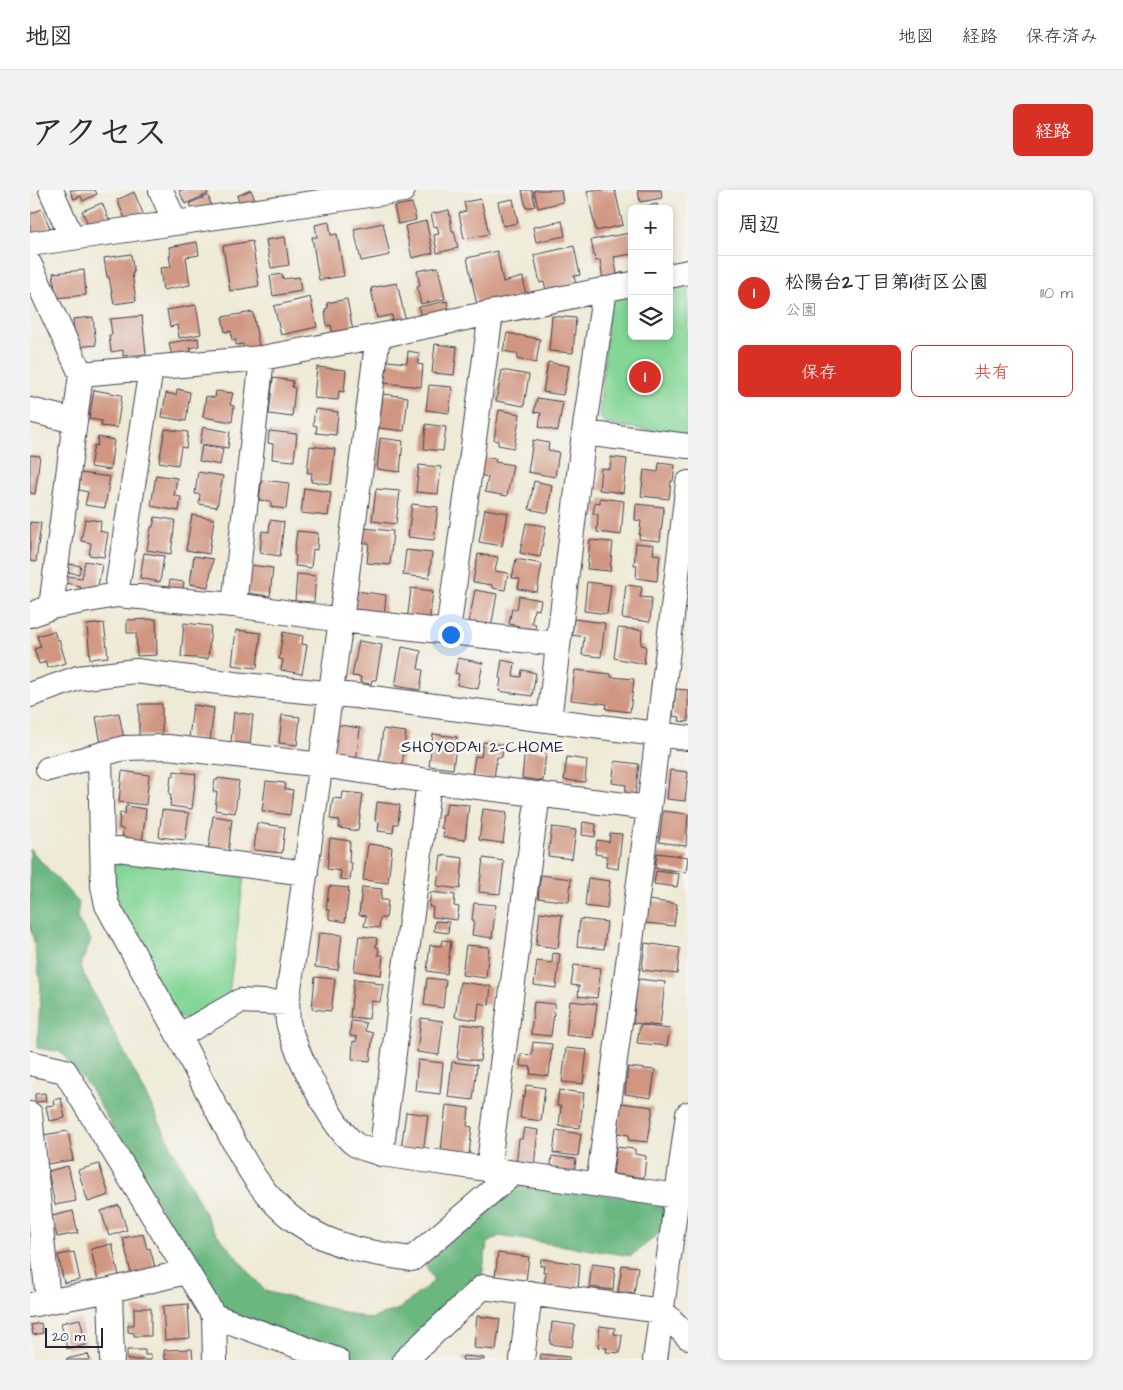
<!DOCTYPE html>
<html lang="ja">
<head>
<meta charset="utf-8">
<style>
	body { margin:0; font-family:"Architects Daughter","Klee One",sans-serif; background:#f2f2f3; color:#2b2b33 }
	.controls { position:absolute; right:15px; top:15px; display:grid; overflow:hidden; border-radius:8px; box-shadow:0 2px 8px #0003 }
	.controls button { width:45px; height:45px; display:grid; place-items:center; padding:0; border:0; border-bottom:1px solid #e1e1e2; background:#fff; color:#2b2b33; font:25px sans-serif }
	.scale { position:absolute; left:15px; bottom:12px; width:58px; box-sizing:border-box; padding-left:5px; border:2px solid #22223b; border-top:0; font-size:14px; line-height:18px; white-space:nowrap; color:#22223b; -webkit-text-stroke:4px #f6f6f2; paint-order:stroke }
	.you { position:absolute; left:420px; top:444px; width:18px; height:18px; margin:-12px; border:4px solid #fff; border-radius:50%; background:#1a73e8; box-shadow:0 0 0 8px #1a73e833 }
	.badge { display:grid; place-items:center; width:32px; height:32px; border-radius:50%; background:#d93025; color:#fff; font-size:16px; font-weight:700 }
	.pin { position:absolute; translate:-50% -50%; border:2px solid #fff; box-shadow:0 1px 5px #0006 }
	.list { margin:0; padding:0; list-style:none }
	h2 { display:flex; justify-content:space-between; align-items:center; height:65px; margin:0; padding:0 20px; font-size:21px }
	h2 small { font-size:16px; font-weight:400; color:#7c7c81 }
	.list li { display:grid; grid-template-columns:32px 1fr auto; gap:15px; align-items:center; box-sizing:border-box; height:75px; padding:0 20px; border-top:1px solid #e1e1e2 }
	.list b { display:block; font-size:19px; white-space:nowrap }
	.list p { margin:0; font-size:16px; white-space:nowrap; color:#7c7c81 }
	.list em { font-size:16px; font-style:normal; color:#7c7c81 }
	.actions { display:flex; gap:10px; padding:15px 20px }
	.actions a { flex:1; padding:11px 0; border:1px solid #d93025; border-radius:8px; text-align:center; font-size:18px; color:#d93025 }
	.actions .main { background:#d93025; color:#fff }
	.icon { flex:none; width:28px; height:28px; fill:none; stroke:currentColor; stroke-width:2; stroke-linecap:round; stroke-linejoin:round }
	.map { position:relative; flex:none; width:658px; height:1170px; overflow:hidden; border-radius:8px }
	header { display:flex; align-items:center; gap:30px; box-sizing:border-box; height:70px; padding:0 25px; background:#fff; border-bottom:1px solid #e1e1e2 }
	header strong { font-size:24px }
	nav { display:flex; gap:28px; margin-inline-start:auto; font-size:18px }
	.intro { display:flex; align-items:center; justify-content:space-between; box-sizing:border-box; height:120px; padding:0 30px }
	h1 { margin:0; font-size:35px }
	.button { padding:12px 22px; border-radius:8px; background:#d93025; color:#fff; font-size:18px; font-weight:700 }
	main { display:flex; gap:30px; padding:0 30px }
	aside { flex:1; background:#fff; border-radius:8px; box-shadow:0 2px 8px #0003 }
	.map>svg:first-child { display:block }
	.green { fill:#84d697; stroke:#537c69 }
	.forest { fill:#6bb780; stroke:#466c5e }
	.building { fill:#d09681 }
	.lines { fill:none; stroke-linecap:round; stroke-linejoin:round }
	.minor-casing { stroke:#414052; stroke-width:26 }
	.minor { stroke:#fff; stroke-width:24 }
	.labels { text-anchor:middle; stroke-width:5; stroke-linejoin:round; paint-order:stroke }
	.neighbourhood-label { font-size:16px; letter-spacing:1px; fill:#22223b; stroke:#f6f6f2 }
</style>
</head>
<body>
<header>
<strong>地図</strong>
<nav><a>地図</a><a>経路</a><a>保存済み</a></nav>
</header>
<div class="intro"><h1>アクセス</h1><a class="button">経路</a></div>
<main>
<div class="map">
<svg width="658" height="1170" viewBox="0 0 658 1170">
	<rect width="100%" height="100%" fill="#f6f6f2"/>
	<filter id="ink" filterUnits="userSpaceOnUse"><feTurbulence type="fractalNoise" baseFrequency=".02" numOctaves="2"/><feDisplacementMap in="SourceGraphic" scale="10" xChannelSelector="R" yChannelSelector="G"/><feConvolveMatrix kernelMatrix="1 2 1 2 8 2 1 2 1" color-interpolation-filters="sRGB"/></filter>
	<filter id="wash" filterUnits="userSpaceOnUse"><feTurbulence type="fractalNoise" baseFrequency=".0096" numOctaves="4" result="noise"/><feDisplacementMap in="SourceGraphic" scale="20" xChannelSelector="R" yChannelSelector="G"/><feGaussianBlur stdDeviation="1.12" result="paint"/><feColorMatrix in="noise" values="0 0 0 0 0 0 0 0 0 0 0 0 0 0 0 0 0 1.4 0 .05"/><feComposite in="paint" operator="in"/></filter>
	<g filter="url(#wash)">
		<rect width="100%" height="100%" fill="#eeead5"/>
		<!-- green -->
		<path class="green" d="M658,90V246L577,234L569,227L579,115L589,105L602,102V146H639V94Z
			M92,667L214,688L198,810L161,832L148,826L82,710L79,677Z"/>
		<!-- forest -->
		<path class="forest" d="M0,659L49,713L47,728L61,750L50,777L105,883L182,1038L235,1101L340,1129L369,1119L404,1091L395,1074L478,994L626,1011L635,1019L631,1042L601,1066L469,1046L457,1054L451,1092L365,1170H326L190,1120L60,898L31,862L7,858L11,797L3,746L0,739Z"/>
		<g id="blocks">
			<!-- building -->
			<path class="building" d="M40,0H65L67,4L53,11L51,6L44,9Z
				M149,0H176L178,4L155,14Z
				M221,0L226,12L212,18L207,6Z
				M492,0H502L505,16L496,18Z
				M504,0H531L533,12L508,18Z
				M562,0H585L593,35L566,41L557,1Z
				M608,0H631L632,8L610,12Z
				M104,2L115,28L98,35L87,10Z
				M178,6L182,17L164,25L160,13Z
				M451,9L459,44L434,49L429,23L436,21L434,12Z
				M483,9L488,33L473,36L468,12Z
				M72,13L80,32L61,41L52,21Z
				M382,13L386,30L368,34L364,16Z
				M627,14L628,19H606V18Z
				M12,19L20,38L0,47V24Z
				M419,20L422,41H424L428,58L407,63L404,45L409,44L407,36L404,37L401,24Z
				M396,31L403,63L382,68L375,36Z
				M532,31L535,46L506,52L503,37Z
				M299,32L301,45L307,44L314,86L289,90L282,47H287L285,35Z
				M353,33L360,65L331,71L324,39Z
				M600,43L602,64L584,67L587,84L594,82V87L573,91L570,70L565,71L561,50Z
				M255,47L259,75L241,78L236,50Z
				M222,51L229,96L200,101L193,56Z
				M167,52L169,65L156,67L160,95L133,100L130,78L141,77L139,66H141L139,57Z
				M544,56L550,85L544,86L547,98L517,104L514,92L510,93L504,65Z
				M467,61L473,92L493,87L496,105L447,115L437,68Z
				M101,64L104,83H102L106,111L84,114L79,87H77L74,68Z
				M408,77L415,109L391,114L387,97L390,96L387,81Z
				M54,80L56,105L26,108L23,83Z
				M252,84L253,89L269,87L271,101L243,106L240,86Z
				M367,93L375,128L363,131L362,125L347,128L341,98Z
				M280,107L287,137L251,145L244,116Z
				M317,109L323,141L303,145L301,135L297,136L295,119L298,118L297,113Z
				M417,111L419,124L391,129L389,117Z
				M166,115L171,144L149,148L147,135L140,137L137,120Z
				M223,122L229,156L214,159L213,154L206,155V150H202L201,141L195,142L192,127Z
				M112,126L116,164L93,166V160L81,162L79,145H82L80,129Z
				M522,126L546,128L543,163L519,161Z
				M63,127L66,155L46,157L43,129Z
				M477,143L510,149L506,173L487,169L488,164L473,161Z
				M168,148L169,156L160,158L162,164L142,167L139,153Z
				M405,154L427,157L424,185L402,183Z
				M378,161L389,163L388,174L393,175L391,197L354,193L357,171L377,173Z
				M518,172L539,176L533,205L513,202Z
				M287,177L316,180L314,202L309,201L308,210L284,208Z
				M472,180L499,185L494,216L466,211Z
				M243,188L263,191L262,197L265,198L262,227L239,224Z
				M399,195L422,197L419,223L396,220Z
				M147,199L160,202L156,231L132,227L136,203L146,205Z
				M64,200L92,205L87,238L71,236L72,231L59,229Z
				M186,201L203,203L200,215L204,216L202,232L173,227L176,206L185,208Z
				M353,204L378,207L374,241L349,238Z
				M507,208L533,212L528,241L509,237L511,223L504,222Z
				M285,219L308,222L306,245L286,243L287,236L283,235Z
				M469,220L490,224L484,258L468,255V251L464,250Z
				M396,234L416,237L413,261L394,259Z
				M173,237L200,242L198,258L170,254Z
				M135,239L158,242L156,258L151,257L148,275L129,272Z
				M239,241L267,244L264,271L242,269L243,254L238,253Z
				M68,247L84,250L80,280L60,277L64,255L67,256Z
				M350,248L373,251L370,282L347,279Z
				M503,250L519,253L518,260L529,262L525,287L498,282Z
				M172,256L193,259L190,275L169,271Z
				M280,256L305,259L301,294L281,292L282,283H277Z
				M0,265L10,266L5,304L0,303Z
				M453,267L466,269L465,272L483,275L477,306L455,302L458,287L450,285Z
				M581,267L597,269L593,303L569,300L571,278L580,279Z
				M629,273L645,275L643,291H641L639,309L611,306L614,280L628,282Z
				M389,275L411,277L408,304L386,302Z
				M168,282L193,286L187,317L169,314L170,304H165Z
				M51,283L80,287L75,318L55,315L58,302L49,300Z
				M126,285L147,288L144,306L151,307L149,321L121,316Z
				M232,290L259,293L256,319L241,317V311L229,310Z
				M504,291L522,295L518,323L499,319Z
				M274,298L301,302L298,326L271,323Z
				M346,299L370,301L366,334L342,331Z
				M570,308L594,311L591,345L567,342L568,324H563L565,312L570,313Z
				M382,314L408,317L404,350L378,347Z
				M606,314L634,317L630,351L609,349L611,331L605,330Z
				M455,319L478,323L472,356L449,352Z
				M162,325L184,329L179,364L156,360Z
				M125,327L145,330L141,364L117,360L121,337H123Z
				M55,329L71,331L70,341L78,343L74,367L59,365L61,353L51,351Z
				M240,330L254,332L250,366L230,363L232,341L239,342Z
				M0,332L11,333L6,372L0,371Z
				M496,333L516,336L510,367L490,363Z
				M334,338L363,341L360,375L337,373L339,353H333Z
				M267,341L288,343L287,360L283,359L281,378L265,376L266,366L264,365Z
				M560,350L583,352L580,381L557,379Z
				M606,353L624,355L623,364L630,365L627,391L606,388L607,375H604Z
				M376,360L402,363L399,388L373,385Z
				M114,363L134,366L130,392L110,388Z
				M448,364L468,367L465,381L478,383L475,400L462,398V395L443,392Z
				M164,366L183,369L178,397L160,394Z
				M486,369L512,374L507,402L488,399L490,389L482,388Z
				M55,371L72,374L67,402L50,399V396L35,393L36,386L52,388Z
				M39,374L51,376L49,384L37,382Z
				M220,375L243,378L240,406L217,403Z
				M267,384L286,386L284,412L265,411Z
				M140,390L154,392L152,405L138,403Z
				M557,392L581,395L577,424L554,421Z
				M596,395L612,397L610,407L622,408L620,432L592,428Z
				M381,398L403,401L399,435L377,432Z
				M445,400L467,404L460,443L446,433L439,432Z
				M326,401L356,405L354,426L324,423Z
				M489,406L511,410L509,420L504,419L502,433L506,434L504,444L488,441L489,436L479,434L482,418L487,419Z
				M126,429L127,465L107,466L106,443H97V430Z
				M544,429L575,433L571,467L552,465L554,447L542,445Z
				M74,433L78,467L60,469L57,435Z
				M154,433L181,436L178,469L151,467Z
				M588,438L612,440L611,455L616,456L614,474L584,468Z
				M206,440L231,443L227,478L202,475Z
				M24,441L27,450L29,449L36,473L17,478L16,472L9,474L4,459L11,457L7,446Z
				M253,442L273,446L272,454L277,455L272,484L251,480L253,470L249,469Z
				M329,451L352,455L346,490H342L341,494L330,492L331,487L322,486Z
				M372,457L391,461L388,479L393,480L390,500L365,496Z
				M428,468L453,473L448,499L427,495L429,484L425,483Z
				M472,470L485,473L483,486L491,487L492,480L506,483L502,506L469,501L471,489L469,488Z
				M545,480L581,484V487L604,489L600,522L576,519L577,514L541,510Z
				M646,499L658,500V532L649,531L650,527L643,526Z
				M109,514H132V546H109Z
				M163,515L184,518L180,551L159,548Z
				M204,522L223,525L220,555L201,552Z
				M89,523L94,550L71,554L66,527Z
				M252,525L270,527L267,555L249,553Z
				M302,534L330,538L326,573L298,570Z
				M353,539L376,542L372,576L349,573Z
				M403,544L427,547L423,579L399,576Z
				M453,552L473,555L472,567H467L464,589L442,586L445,566L451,567Z
				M495,559L516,562L513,591L492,588Z
				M537,567L557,570L555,592L534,590Z
				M585,571L609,574L605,606L595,605L596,595L582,593Z
				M640,580L658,582L655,611L637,609Z
				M92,581L119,585L116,615L89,612Z
				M144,581L166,584L162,619L140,616L141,605L139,604L141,586H144Z
				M188,588L209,591L205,623L185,620L187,602H183L185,590H188Z
				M236,591L255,593V599L263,600L260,625L232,621Z
				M313,602L333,604L328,641L309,638V630L300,629L303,608L312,609Z
				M347,612L370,615L368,634H364L363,643L348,641L349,632L345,631Z
				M417,613L439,615L435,650L413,647L414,639L411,638L413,625H415Z
				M96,616L116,619L112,653L92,650L93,639L89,638L90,623L95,624Z
				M453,619L477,622L473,653L449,650Z
				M132,620L159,623L155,650L129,647Z
				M633,621L658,624L656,656L629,652Z
				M183,626L202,629L198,664L178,662Z
				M553,632L566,634L565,647L552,645Z
				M227,633L255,637L252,663L224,660Z
				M522,637L546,640L542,669L518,666Z
				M580,643L592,644L588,679L576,677L577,666L565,664L567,650L579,652Z
				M300,648L320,651L319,673H322L320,690L310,689L311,681L297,679Z
				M338,654L362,657L358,693L333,690Z
				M627,663L658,667L656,682L625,678Z
				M411,665L433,668L430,699L407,696Z
				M453,668L474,671L470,704L449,702Z
				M626,681L649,684L647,697L624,694Z
				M511,685L541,689L539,712L508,708Z
				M558,688L580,691L577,719L555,716Z
				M299,696L319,698L315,732L299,729V720H296Z
				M332,697L352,699L351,710H358L356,728H350L349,738L334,736L336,726L329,725Z
				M401,702L425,705L424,716L429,717L427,730L402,727L403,717H399Z
				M618,710L647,714L644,736L615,733Z
				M444,713L466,715L462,748L442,745L444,730H442Z
				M510,722L532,725L528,758L506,755Z
				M550,729L577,732L574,759L547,756Z
				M405,731L419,732L418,743L404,741Z
				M289,743L312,745L308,780L285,777Z
				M329,746L347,748L346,757L349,758L348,765H353L351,785L324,781Z
				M412,750L421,751L417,784L397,781L400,755L411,756Z
				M615,753L650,758L647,784L612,780Z
				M436,755L459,757L456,788L432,785Z
				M523,763L530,764L526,798L504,795L507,771L522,773Z
				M544,775L571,778L567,808L548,806L549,796L541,795Z
				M285,787L305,789L301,821L282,819Z
				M397,788L416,790L413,818L394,815Z
				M324,789L344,791L343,793L353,794L350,812L341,811L339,829L320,827Z
				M608,789L635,792L630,836L603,833Z
				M430,792L461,796L459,815L449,813L447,830L425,827Z
				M540,811L567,814L563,848L536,845Z
				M504,812L525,814L521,846L501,844Z
				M391,828L413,831L409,865L387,862Z
				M321,831L336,833L335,841L343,843L340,871L322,869L323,851L326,852L327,847L320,846Z
				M431,834L454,837L450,871L427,868Z
				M610,835L640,839L637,856L607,853Z
				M503,852L522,854L519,886L500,884L501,877L490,876L491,864L502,865Z
				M536,858L557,860L553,894L532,892Z
				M388,870L413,873L410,904L385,901Z
				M422,872L447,875L443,910L418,907Z
				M598,877L625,880L621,908L595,904Z
				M496,895L515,898L511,931L490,928L493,906L495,907Z
				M529,900L554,903L550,938L529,936L531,916H527Z
				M15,903L16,911L5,912V904Z
				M31,908L35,928L19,931L16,916L24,915L23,910Z
				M591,913L623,917L618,952L598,950L599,945L588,943Z
				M416,915L439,918L437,936L442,937L439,965L411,961Z
				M376,922L398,925L393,963L371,960Z
				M494,938L508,940L504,977L486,975L489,949H492Z
				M526,940L551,944L548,966L523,963Z
				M38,941L43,970L17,974L13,945Z
				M586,957L605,959V964L616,966L614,988L583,984Z
				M522,966L546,969L544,985L520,982Z
				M69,974L79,1005L58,1012L48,980Z
				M38,976L46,1011L25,1015L18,981Z
				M89,1015L97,1040L79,1046L71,1021Z
				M43,1021L48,1043L27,1047L22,1026Z
				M113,1044L117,1059L120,1058L126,1081L101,1084L93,1048Z
				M82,1054L89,1086L68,1091L61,1059Z
				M44,1062L50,1090L34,1093L28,1065Z
				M468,1063L499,1067L496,1091L465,1087Z
				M511,1069L550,1074L548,1100L514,1096L516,1082H513L514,1076H510Z
				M562,1074L585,1077L583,1100L559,1097Z
				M592,1075L608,1077L604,1104L588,1102Z
				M158,1114L160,1148L135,1150L133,1116Z
				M104,1118H121V1146H104V1143L98,1142V1135H104Z
				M447,1126L470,1129L466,1160L444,1158Z
				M50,1129L56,1155L37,1159L31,1133Z
				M522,1132L545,1135L542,1157L520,1154Z
				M11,1133L13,1143L3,1145L1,1135Z
				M570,1136L585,1138L584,1144L592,1145L590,1163L576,1162L577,1158L568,1157Z
				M162,1159L163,1170H135L134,1160Z
				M97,1160H115V1165H121V1170H97Z
				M58,1164L60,1170H37L36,1169Z
				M511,1164L539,1167V1170H510Z
				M433,1166L454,1168V1170H432Z"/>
		</g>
	</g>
	<g filter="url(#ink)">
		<use href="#blocks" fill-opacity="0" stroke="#414052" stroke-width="1"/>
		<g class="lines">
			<defs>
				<path id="minor" d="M21,0L42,48
					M131,0L145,33
					M0,54L373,0
					M0,75L51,184
					M639,86L658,82
					M348,146L311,430L257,813C258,819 257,826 258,832C265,861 302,939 326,955C333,959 344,961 351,964L647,1006
					M0,220L45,231
					M554,243L658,256
					M86,405L121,178
					M204,415L232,168
					M21,417L51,184L232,168L348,146L602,94
					M0,425L21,417L86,405L204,415L311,430L528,454
					M418,442L461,123
					M0,505L48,488L106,481L204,494L326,506L658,548
					M519,530L554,243L575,99
					M70,566L73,696L77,715C102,761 128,807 153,854C166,880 180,906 193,931C213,970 232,1008 268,1033C304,1058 340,1063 382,1069L482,984
					M18,579L94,558L138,557L291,575L399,591L619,618
					M72,657L276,683
					M149,846L210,811L257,813
					M0,873L35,881L184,1126L307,1170
					M0,924L18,1111
					M351,964L399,591
					M458,980L508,604
					M568,995L619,618L658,293
					M80,1100L82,1170
					M0,1115L80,1100L156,1082
					M184,1126L185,1170
					M375,1170L453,1097L632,1121L658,1147
					M492,1170L500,1103
					M625,1170L658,924"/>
			</defs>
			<!-- minor casing -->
			<use href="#minor" class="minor-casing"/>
			<!-- minor -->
			<use href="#minor" class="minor"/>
		</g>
	</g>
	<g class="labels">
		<!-- neighbourhood labels -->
		<g class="neighbourhood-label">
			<text x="453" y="562">SHOYODAI 2-CHOME</text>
		</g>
	</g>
</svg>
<div class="controls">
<button>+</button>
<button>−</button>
<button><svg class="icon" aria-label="layers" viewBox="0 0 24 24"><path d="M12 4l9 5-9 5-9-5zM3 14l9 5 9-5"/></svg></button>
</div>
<div class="scale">20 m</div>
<div class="you"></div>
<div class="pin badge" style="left:615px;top:187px">1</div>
</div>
<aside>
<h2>周辺<small></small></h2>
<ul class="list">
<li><span class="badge">1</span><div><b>松陽台2丁目第1街区公園</b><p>公園</p></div><em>110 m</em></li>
</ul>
<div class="actions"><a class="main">保存</a><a>共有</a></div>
</aside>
</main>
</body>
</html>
